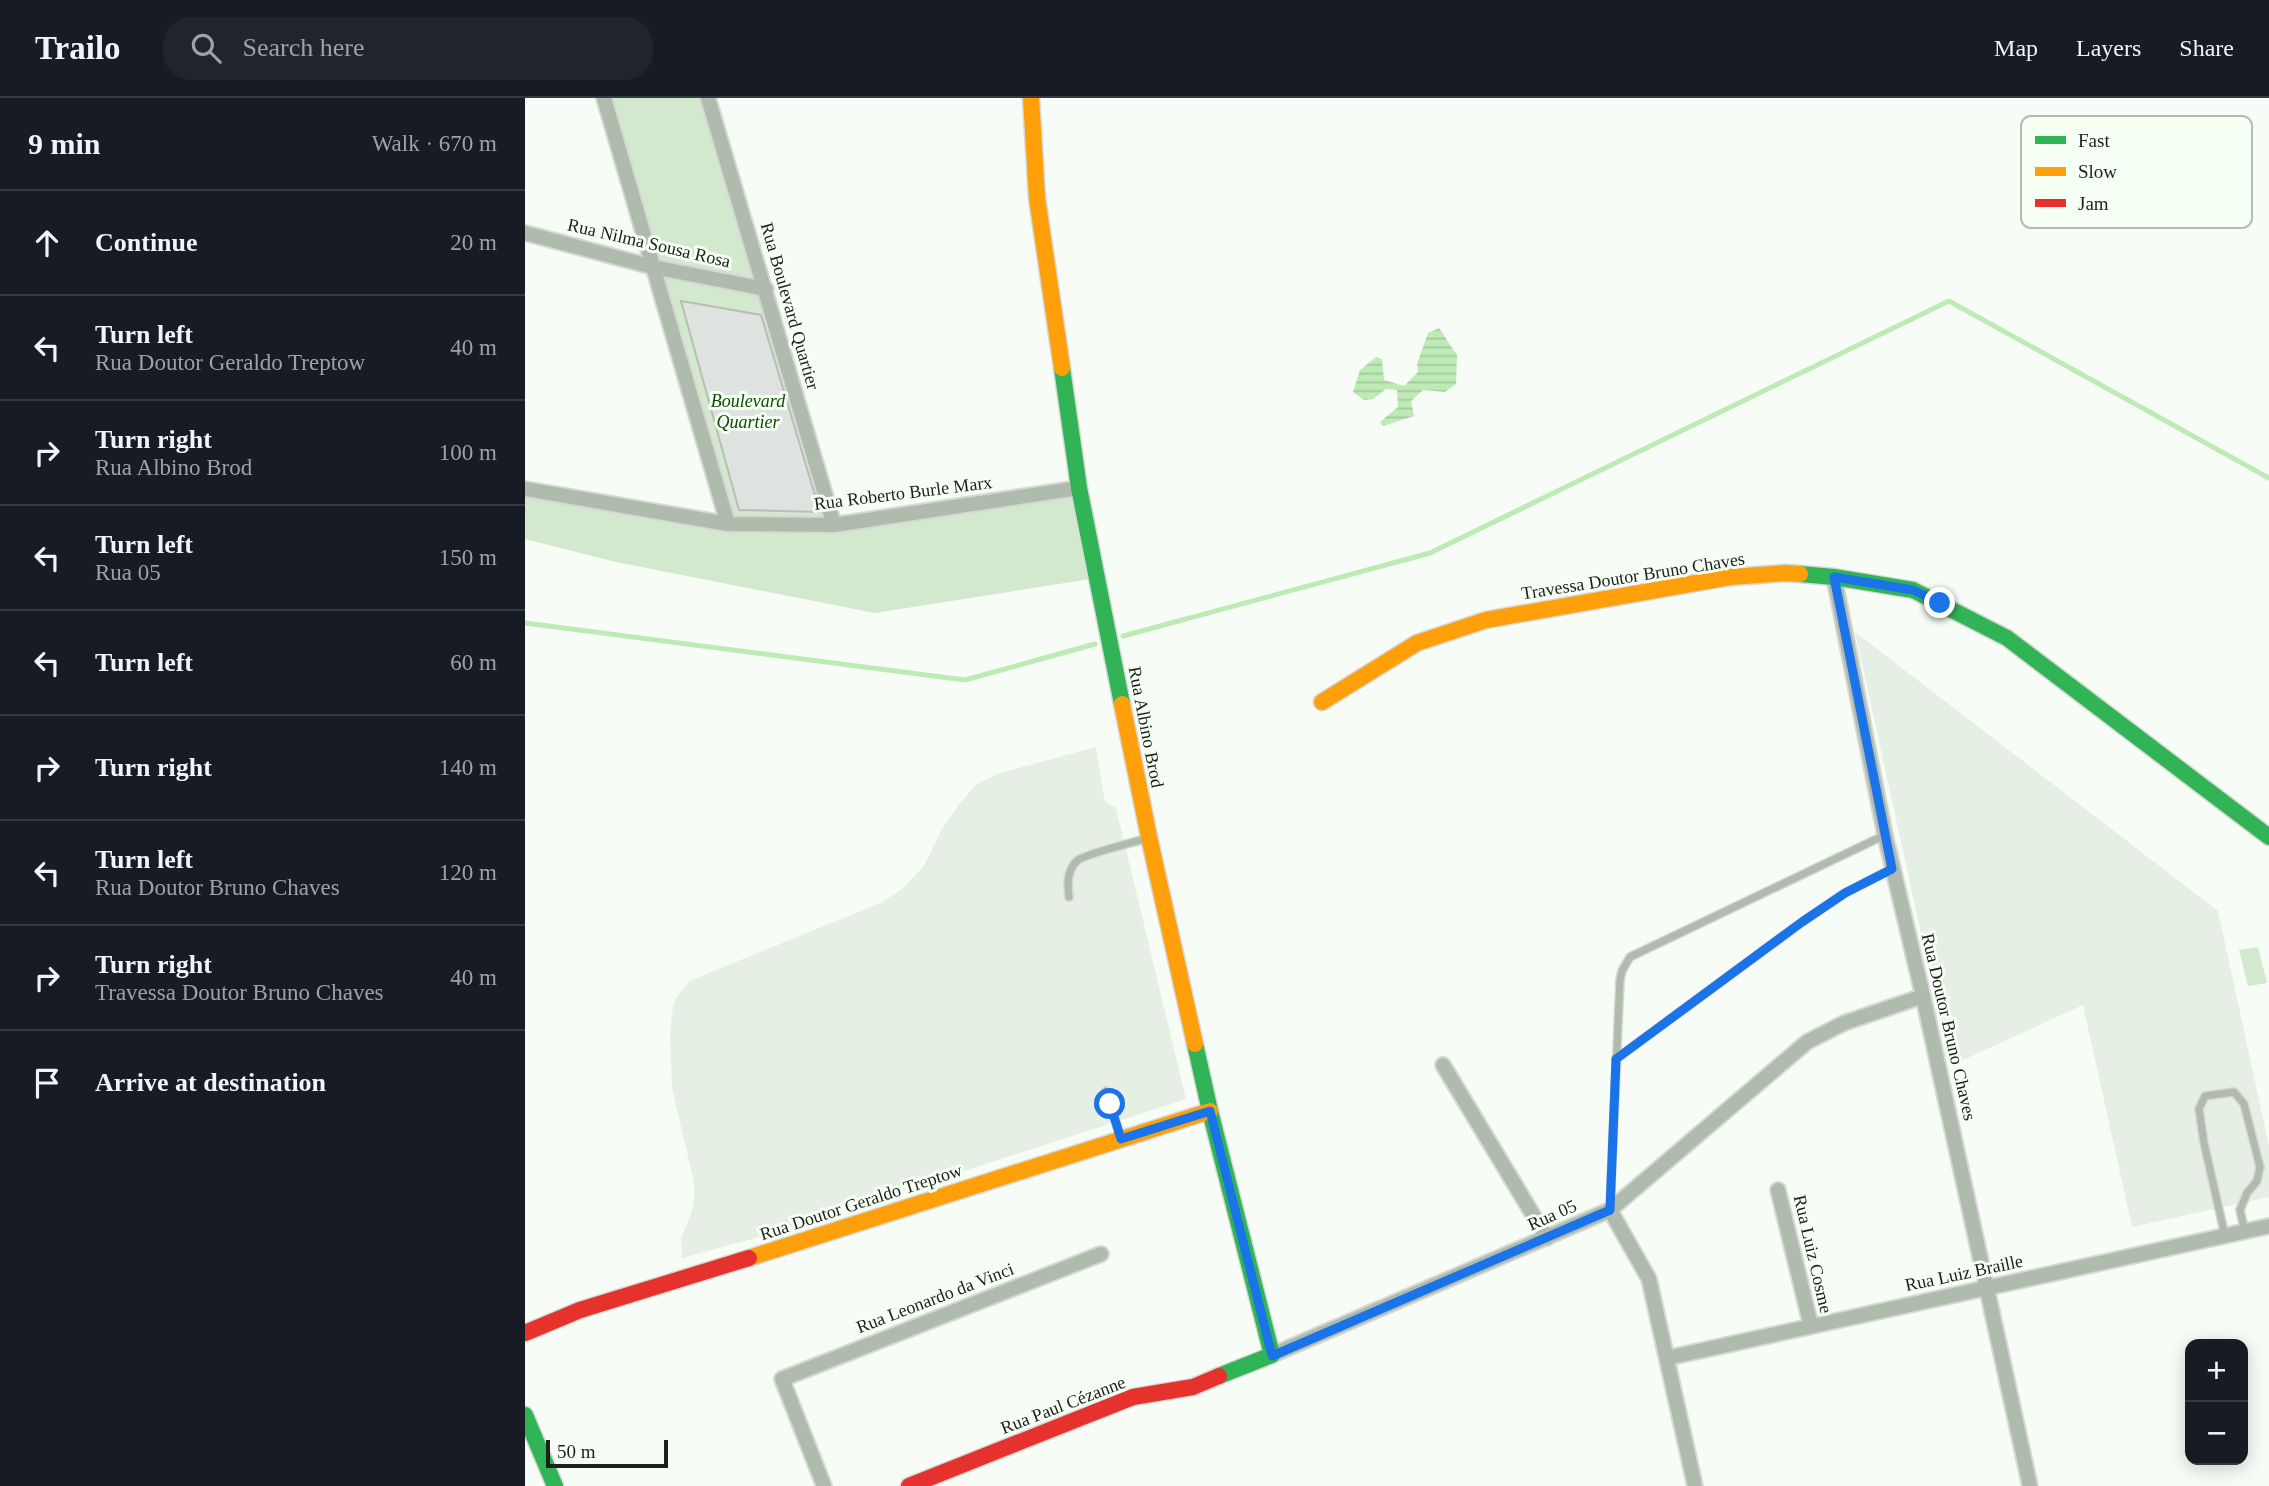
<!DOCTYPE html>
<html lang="en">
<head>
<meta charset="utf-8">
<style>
	body { margin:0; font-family:Georgia,serif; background:#20242c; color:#f1f3f6 }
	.controls { position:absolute; right:21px; bottom:21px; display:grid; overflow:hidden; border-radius:14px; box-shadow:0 4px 18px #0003 }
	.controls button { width:63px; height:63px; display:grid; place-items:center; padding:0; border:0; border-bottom:2px solid #363941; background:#171b24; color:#f1f3f6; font:35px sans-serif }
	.scale { position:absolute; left:21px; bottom:18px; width:122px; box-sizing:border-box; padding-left:7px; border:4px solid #1c201c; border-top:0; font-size:19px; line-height:24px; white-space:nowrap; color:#1c201c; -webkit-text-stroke:5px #f5fff3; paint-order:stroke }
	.stop { position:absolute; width:21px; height:21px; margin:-16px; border:5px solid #1a73e8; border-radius:50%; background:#fff }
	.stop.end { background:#1a73e8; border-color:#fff; box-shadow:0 2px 7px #0008 }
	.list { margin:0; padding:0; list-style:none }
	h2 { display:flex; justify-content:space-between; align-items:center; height:91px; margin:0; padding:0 28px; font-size:30px }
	h2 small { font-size:23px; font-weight:400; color:#9ea1a6 }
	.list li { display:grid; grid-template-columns:46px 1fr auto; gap:21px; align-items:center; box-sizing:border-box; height:105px; padding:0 28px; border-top:2px solid #363941 }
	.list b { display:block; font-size:26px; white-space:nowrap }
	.list p { margin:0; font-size:23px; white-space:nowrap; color:#9ea1a6 }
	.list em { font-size:23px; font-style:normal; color:#9ea1a6 }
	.icon { flex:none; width:38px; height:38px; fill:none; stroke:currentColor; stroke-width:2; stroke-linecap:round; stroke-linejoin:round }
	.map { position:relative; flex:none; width:1744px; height:1388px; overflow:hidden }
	header { display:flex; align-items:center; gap:42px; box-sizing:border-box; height:98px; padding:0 35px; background:#171b24; border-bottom:2px solid #363941 }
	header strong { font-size:33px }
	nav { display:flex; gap:38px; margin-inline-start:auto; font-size:24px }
	.search { width:490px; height:63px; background:#20242c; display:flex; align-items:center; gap:18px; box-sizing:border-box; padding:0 24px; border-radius:28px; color:#9ea1a6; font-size:26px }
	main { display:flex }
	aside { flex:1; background:#171b24 }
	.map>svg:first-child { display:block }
	.built { fill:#e6efe4 }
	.green { fill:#d2e9cd }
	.water { fill:url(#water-rules) }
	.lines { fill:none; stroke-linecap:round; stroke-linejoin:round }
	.stream { stroke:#beeab6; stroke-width:5 }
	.building { fill:#dfe3df; stroke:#b9bdb8; stroke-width:2 }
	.lane-casing { stroke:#d5d8d4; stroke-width:10 }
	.street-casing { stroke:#d5d8d4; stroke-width:18 }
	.fast-casing { stroke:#d5d8d4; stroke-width:19 }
	.slow-casing { stroke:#d5d8d4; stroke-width:19 }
	.jam-casing { stroke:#d5d8d4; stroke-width:19 }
	.lane { stroke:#afbbac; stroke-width:7 }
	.street { stroke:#afbbac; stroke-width:14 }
	.fast { stroke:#30b455; stroke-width:16 }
	.slow { stroke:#ff9f0a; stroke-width:16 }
	.jam { stroke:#e5322d; stroke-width:16 }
	.route { stroke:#1a73e8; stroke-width:9 }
	.labels { text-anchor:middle; stroke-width:6; stroke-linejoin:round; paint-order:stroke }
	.street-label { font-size:18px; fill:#1c201c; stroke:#f5fff3 }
	.park-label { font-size:18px; font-style:italic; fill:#104b03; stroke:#f5fff3 }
	.key { fill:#f5fff3; stroke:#b4bcb2; stroke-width:2 }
	.key-label { font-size:19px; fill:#1c201c }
</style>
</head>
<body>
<header>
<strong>Trailo</strong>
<div class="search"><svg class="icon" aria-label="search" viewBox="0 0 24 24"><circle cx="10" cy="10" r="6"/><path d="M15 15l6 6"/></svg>Search here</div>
<nav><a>Map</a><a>Layers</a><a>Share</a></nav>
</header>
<main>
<aside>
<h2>9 min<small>Walk · 670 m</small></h2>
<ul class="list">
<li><svg class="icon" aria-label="ahead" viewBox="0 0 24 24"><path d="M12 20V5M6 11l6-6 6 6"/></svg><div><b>Continue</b></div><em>20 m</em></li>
<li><svg class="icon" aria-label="left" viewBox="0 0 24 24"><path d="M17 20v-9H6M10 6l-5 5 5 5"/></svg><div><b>Turn left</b><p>Rua Doutor Geraldo Treptow</p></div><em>40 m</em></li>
<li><svg class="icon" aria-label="right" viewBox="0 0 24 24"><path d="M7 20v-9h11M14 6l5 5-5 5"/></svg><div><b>Turn right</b><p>Rua Albino Brod</p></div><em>100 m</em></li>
<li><svg class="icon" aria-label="left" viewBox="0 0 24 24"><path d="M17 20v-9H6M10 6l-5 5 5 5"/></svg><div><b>Turn left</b><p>Rua 05</p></div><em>150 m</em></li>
<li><svg class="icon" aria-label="left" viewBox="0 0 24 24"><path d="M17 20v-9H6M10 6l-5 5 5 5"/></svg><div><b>Turn left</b></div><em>60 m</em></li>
<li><svg class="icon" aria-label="right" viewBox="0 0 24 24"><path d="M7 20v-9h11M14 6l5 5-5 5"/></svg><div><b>Turn right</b></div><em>140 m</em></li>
<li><svg class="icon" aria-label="left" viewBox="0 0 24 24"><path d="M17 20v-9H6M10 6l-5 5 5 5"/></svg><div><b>Turn left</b><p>Rua Doutor Bruno Chaves</p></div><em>120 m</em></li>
<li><svg class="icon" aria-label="right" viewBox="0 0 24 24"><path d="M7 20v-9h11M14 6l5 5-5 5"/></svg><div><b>Turn right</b><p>Travessa Doutor Bruno Chaves</p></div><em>40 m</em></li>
<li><svg class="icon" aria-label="arrive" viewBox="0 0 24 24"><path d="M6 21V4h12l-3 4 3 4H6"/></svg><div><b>Arrive at destination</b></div></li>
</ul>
</aside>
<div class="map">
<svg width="1744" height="1388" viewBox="0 0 1744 1388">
	<defs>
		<pattern id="water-rules" width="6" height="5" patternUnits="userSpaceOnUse" patternTransform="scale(1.75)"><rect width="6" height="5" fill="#beeab6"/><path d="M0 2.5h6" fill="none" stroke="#a3c89c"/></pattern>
	</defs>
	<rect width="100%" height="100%" fill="#f7fcf6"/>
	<!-- built -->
	<path class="built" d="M1330,534L1693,813L1744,1048V1099L1607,1129L1558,907L1425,968Z
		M571,649L580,704L591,710L661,1001L245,1136L157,1160L156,1141L166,1116L169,1102V1084L147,990L145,937L147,915L150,902L156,893L164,884L181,876L356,805L377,791L399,768L416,733L435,705L452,686L475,675Z"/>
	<!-- green -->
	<path class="green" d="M79,0H183L309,427L554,390L572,480L350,515L91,464L0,441V391L202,426Z
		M1733,849L1742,885L1723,888L1714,852Z"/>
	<!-- water -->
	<path class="water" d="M914,230L932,257L931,286L920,294L898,292L886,303L889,318L858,328L855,324L873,309L872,292L861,291L848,301L839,302L828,294L835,272L851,259L857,261L859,282L879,288L893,274L892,266L903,235Z"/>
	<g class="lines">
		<!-- stream -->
		<path class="stream" d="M0,525L440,582L570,546
			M598,538L905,455L1424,203L1744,380"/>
	</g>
	<!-- building -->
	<path class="building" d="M156,203L236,217L295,414L214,412Z"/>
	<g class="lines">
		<defs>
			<path id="lane" d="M544,799C542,786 542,771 553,762C561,756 610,744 623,740
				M1091,961L1277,824L1320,795L1367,771
				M581,993L596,1041
				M1085,1109L1095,882L1097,873L1105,859L1360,737
				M1700,1138L1679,1045L1674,1011L1680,998L1709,994L1719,1006L1735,1069L1732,1083L1722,1095L1715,1112L1720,1134"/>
			<path id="street" d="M79,0L203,426
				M183,0L309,427
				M0,135L128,169L241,191
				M0,391L203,426L309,427L554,390
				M1309,479L1360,737L1398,898L1505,1388
				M918,967L1022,1140
				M1253,1092L1286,1228
				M1085,1112L1124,1181L1170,1388
				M747,1257L1085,1112L1282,944L1319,925L1398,898
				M1142,1260L1744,1128
				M299,1388L257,1281L576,1156"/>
			<path id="fast" d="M537,270L554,390L597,606
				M1275,476L1309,479L1388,492L1482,540L1744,739
				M670,946L685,1013L747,1257L694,1278
				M0,1317L30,1388"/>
			<path id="slow" d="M506,0L512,100L537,270
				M797,604L892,545L961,522L1205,479L1261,475L1275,476
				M597,606L624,739L670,946
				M224,1160L685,1013"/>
			<path id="jam" d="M0,1235L55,1212L224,1160
				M384,1388L608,1299L668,1289L694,1278"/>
		</defs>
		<!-- lane casing -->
		<use href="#lane" class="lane-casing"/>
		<!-- street casing -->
		<use href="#street" class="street-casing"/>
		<!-- fast casing -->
		<use href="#fast" class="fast-casing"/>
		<!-- slow casing -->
		<use href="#slow" class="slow-casing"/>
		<!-- jam casing -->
		<use href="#jam" class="jam-casing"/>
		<!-- lane -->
		<use href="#lane" class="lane"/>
		<!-- street -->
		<use href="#street" class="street"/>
		<!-- fast -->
		<use href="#fast" class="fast"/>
		<!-- slow -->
		<use href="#slow" class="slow"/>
		<!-- jam -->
		<use href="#jam" class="jam"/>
	</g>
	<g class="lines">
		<!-- route -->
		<path class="route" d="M585,1006L596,1041L685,1013L747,1258L1085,1112L1091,961L1277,824L1320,795L1367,771L1309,479L1388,492L1415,505"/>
	</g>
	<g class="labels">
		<!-- street labels -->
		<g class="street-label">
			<text transform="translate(124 145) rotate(13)" y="6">Rua Nilma Sousa Rosa</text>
			<text transform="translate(265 208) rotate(74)" y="6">Rua Boulevard Quartier</text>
			<text transform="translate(378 395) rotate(-7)" y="6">Rua Roberto Burle Marx</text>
			<text transform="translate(1108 478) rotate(-9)" y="6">Travessa Doutor Bruno Chaves</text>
			<text transform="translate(621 629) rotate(79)" y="6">Rua Albino Brod</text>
			<text transform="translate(1424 929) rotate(77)" y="6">Rua Doutor Bruno Chaves</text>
			<text transform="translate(336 1104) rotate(-18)" y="6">Rua Doutor Geraldo Treptow</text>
			<text transform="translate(1027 1117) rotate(-24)" y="6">Rua 05</text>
			<text transform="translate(1288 1156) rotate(77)" y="6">Rua Luiz Cosme</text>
			<text transform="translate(1439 1175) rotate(-12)" y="6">Rua Luiz Braille</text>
			<text transform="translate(410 1200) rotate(-21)" y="6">Rua Leonardo da Vinci</text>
			<text transform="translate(538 1307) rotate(-21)" y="6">Rua Paul Cézanne</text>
		</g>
		<!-- park labels -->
		<g class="park-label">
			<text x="223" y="309">Boulevard<tspan x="223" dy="21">Quartier</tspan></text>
		</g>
	</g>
	<!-- legend -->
	<rect x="1496" y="18" width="231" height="112" rx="10" class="key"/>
	<rect x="1510" y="38" width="31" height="8" fill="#30b455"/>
	<rect x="1510" y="69" width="31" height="9" fill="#ff9f0a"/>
	<rect x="1510" y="101" width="31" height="8" fill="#e5322d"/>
	<g class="key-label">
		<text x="1553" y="49">Fast</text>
		<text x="1553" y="80">Slow</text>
		<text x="1553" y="112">Jam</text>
	</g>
</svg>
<div class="controls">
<button>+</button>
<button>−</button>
</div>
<div class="scale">50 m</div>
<div class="stop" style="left:585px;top:1006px"></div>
<div class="stop end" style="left:1415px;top:505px"></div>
</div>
</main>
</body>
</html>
